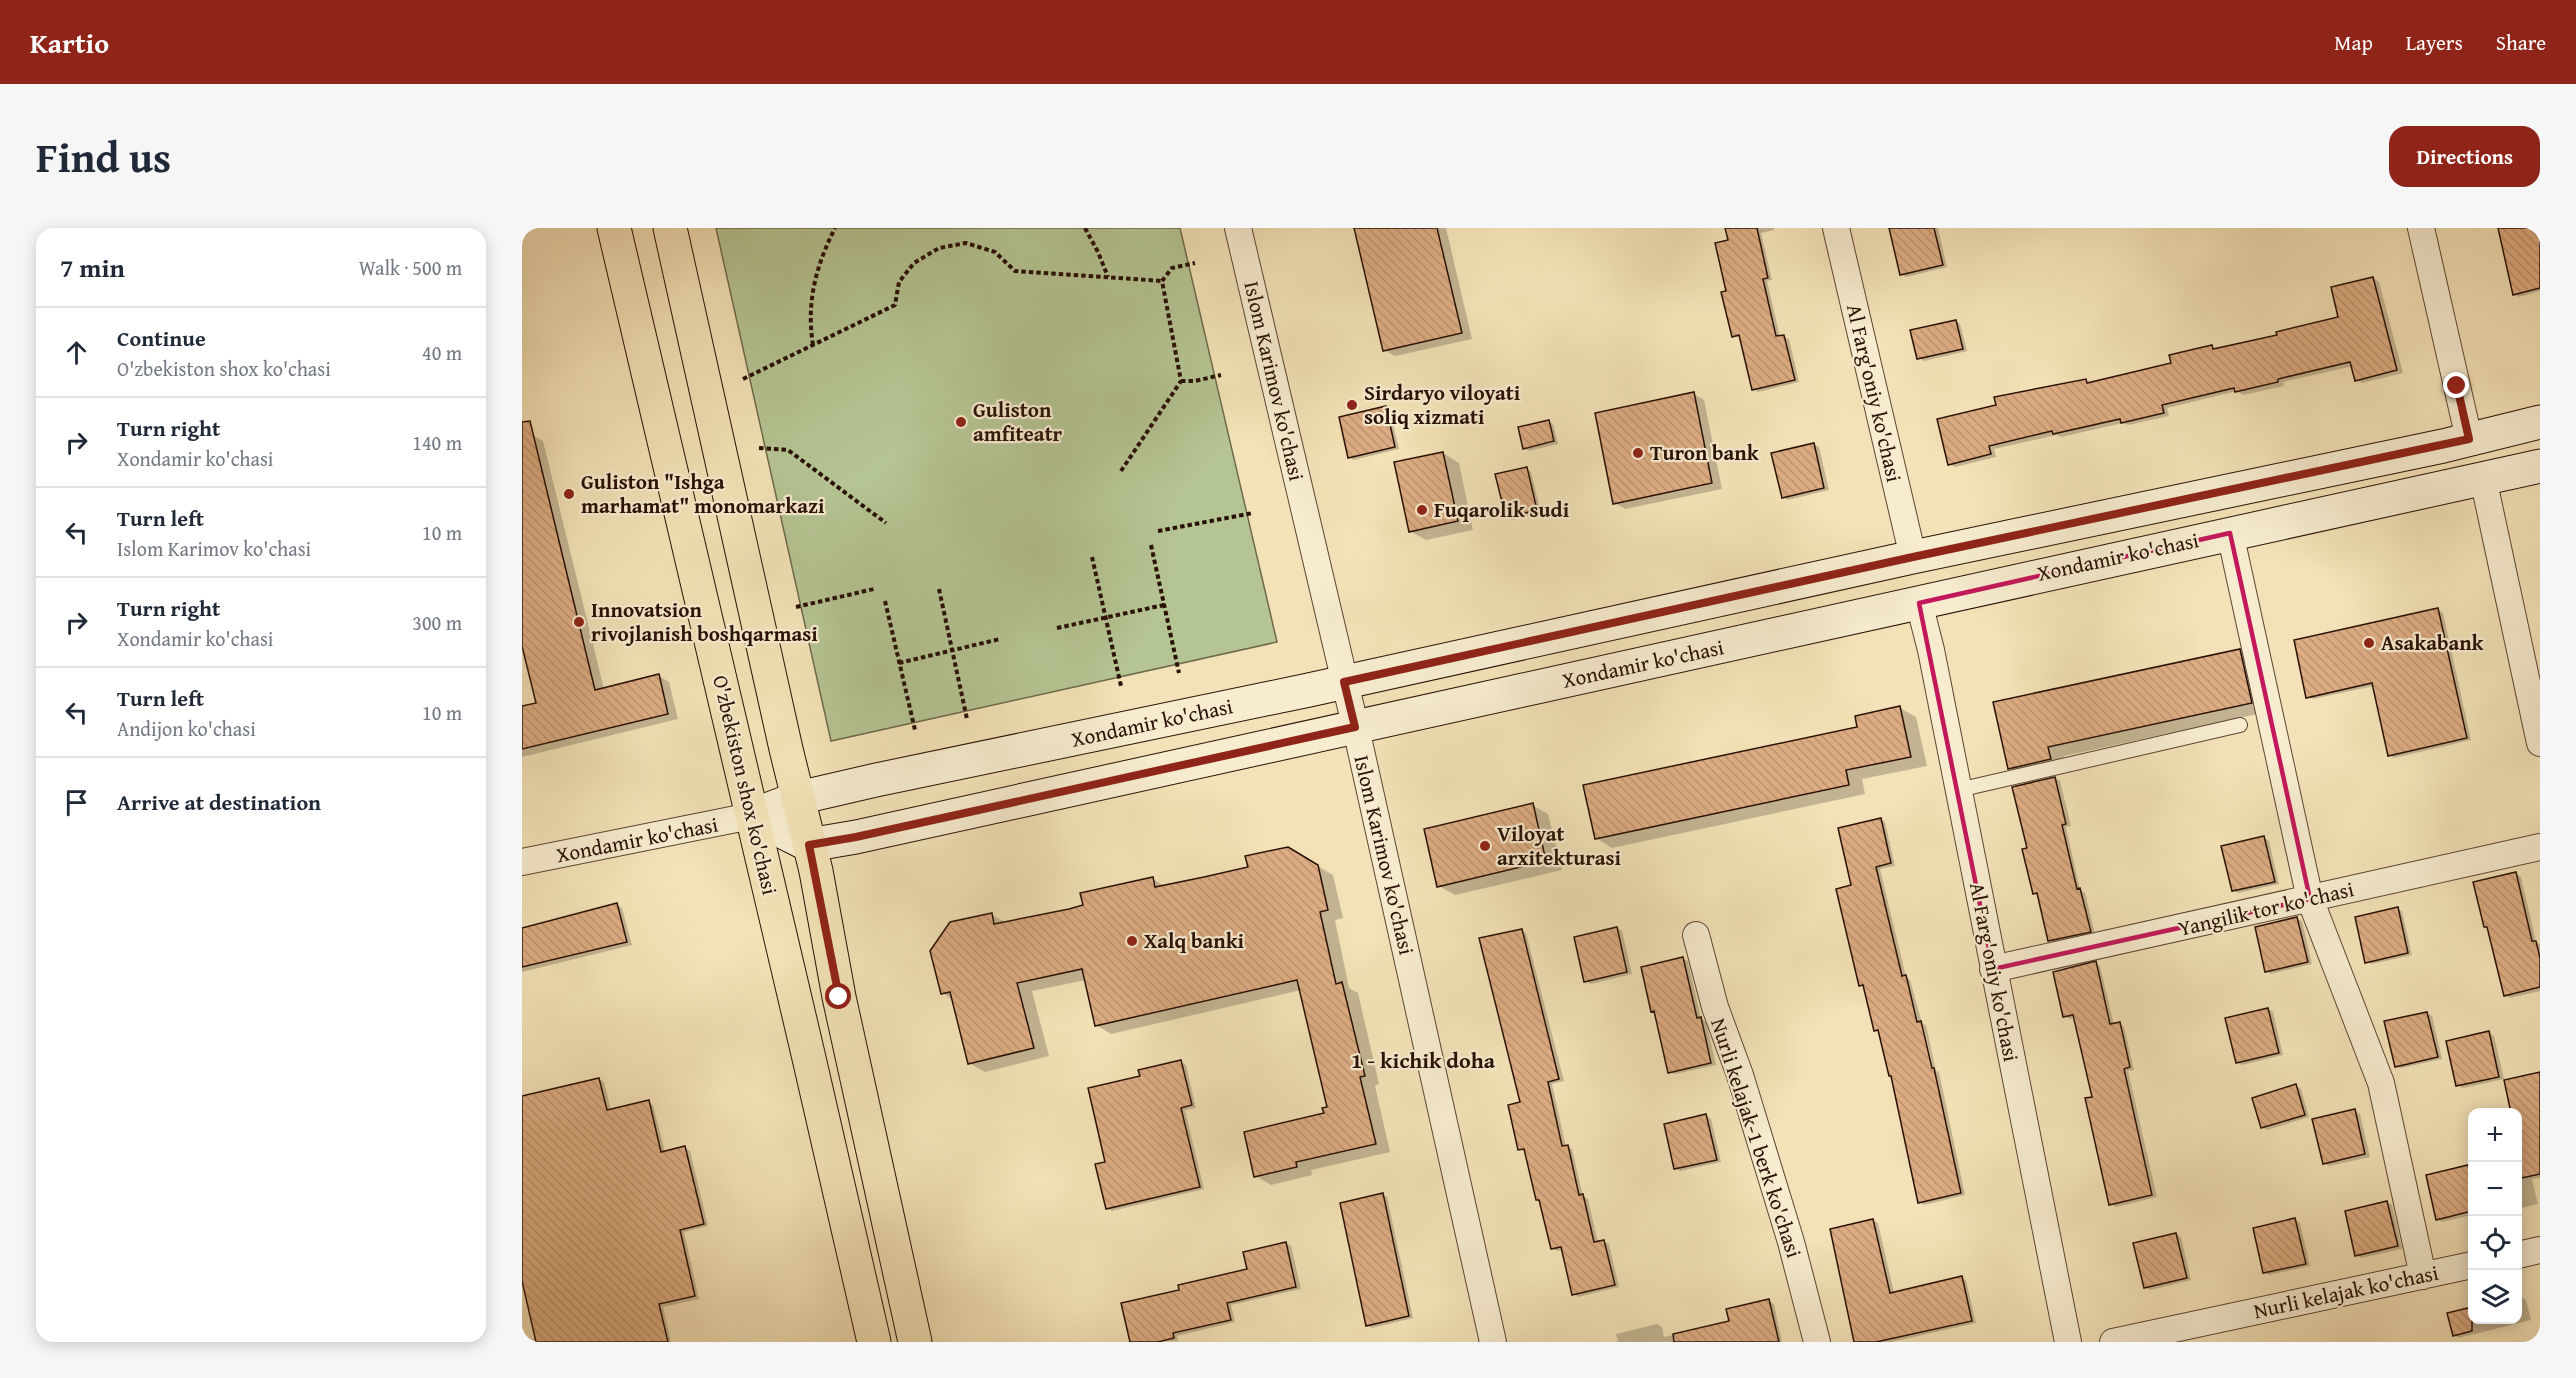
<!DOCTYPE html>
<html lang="en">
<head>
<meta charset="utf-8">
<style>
	body { margin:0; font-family:"Gentium Book Plus",serif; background:#f6f6f7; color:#1f2937 }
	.controls { position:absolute; right:18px; bottom:18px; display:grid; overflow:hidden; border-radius:12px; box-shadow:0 3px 15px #0003 }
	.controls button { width:54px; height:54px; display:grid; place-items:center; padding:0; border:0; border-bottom:2px solid #e0e1e3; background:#fff; color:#1f2937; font:30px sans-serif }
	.stop { position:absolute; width:18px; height:18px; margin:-14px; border:4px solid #8f2418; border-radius:50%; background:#fff }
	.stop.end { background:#8f2418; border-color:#fff; box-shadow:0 2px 6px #0008 }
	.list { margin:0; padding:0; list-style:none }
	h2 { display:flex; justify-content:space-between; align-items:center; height:78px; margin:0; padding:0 24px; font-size:26px }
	h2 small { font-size:20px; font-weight:400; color:#747a83 }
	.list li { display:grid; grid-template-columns:39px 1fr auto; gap:18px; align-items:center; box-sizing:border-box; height:90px; padding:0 24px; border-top:2px solid #e0e1e3 }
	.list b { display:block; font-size:22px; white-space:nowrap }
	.list p { margin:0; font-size:20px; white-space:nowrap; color:#747a83 }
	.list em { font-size:20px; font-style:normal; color:#747a83 }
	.icon { flex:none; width:33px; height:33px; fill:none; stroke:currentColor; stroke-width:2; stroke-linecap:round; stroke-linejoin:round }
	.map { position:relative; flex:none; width:2018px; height:1114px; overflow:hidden; border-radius:18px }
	header { display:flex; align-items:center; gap:36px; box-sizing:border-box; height:84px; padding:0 30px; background:#8f2418; color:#fff }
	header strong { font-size:28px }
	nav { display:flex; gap:33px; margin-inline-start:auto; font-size:21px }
	.intro { display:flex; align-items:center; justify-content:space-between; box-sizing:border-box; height:144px; padding:0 36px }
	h1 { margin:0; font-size:42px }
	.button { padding:15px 27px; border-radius:18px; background:#8f2418; color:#fff; font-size:21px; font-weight:700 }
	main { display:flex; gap:36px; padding:0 36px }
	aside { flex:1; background:#fff; border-radius:18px; box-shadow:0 3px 15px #0003 }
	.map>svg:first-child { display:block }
	.green { fill:#b5c493; stroke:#6f6a4c; stroke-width:1.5 }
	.shadow { fill:#0003 }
	.building { fill:url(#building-back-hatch); stroke:#291006; stroke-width:1.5 }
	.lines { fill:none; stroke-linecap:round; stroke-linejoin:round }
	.lane-casing { stroke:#5c4432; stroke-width:16 }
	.street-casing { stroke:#5c4432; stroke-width:28 }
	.secondary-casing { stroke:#291006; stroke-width:35 }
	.primary-casing { stroke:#291006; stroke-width:35 }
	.path { stroke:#291006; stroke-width:4; stroke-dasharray:4.5 3; stroke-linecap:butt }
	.lane { stroke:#f7ecd0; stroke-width:14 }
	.street { stroke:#f7ecd0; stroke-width:26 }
	.secondary { stroke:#f7ecd0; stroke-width:33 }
	.primary { stroke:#f3e2b7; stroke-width:33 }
	.route { stroke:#8f2418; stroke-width:8 }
	.marked { fill:none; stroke:#c2185b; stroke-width:4.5; stroke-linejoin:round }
	.poi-dot { fill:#8f2418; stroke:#f7ecd0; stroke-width:2 }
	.labels { text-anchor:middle; stroke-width:4.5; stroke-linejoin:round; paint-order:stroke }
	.street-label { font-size:21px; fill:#291006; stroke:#f7ecd0 }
	.poi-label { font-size:21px; font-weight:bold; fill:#291006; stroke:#f7ecd0; text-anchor:start }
	.neighbourhood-label { font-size:22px; font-weight:bold; fill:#291006; stroke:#f7ecd0 }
</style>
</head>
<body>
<header>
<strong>Kartio</strong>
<nav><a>Map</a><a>Layers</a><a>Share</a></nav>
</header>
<div class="intro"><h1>Find us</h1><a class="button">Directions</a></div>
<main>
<aside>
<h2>7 min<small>Walk · 500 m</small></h2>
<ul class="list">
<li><svg class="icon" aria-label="ahead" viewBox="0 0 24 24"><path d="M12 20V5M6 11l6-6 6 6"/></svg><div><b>Continue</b><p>O'zbekiston shox ko'chasi</p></div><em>40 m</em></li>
<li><svg class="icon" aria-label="right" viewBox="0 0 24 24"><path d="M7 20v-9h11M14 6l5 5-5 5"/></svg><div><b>Turn right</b><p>Xondamir ko'chasi</p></div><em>140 m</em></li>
<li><svg class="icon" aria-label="left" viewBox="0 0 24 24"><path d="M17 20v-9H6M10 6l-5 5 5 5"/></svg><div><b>Turn left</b><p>Islom Karimov ko'chasi</p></div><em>10 m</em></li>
<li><svg class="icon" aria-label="right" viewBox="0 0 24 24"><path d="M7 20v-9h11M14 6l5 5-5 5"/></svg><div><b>Turn right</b><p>Xondamir ko'chasi</p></div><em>300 m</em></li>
<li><svg class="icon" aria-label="left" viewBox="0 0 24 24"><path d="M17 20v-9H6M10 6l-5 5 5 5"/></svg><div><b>Turn left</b><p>Andijon ko'chasi</p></div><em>10 m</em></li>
<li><svg class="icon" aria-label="arrive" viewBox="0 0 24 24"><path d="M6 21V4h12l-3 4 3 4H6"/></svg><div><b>Arrive at destination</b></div></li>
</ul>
</aside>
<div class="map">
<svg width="2018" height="1114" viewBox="0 0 2018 1114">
	<defs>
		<pattern id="building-back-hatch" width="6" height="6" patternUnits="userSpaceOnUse" patternTransform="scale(1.5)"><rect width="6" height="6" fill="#ddac82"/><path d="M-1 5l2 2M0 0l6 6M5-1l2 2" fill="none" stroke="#be936f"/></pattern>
	</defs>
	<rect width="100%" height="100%" fill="#f3e2b7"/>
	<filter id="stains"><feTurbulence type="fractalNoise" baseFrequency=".00333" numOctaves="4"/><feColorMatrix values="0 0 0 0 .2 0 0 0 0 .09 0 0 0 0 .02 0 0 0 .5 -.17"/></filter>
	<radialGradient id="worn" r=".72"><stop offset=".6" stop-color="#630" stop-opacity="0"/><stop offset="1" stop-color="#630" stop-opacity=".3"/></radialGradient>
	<!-- green -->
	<path class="green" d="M194,0H658L755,414L309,513Z"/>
	<!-- shadow -->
	<path class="shadow" d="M834,0H924L950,111L873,128L862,122Z
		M1204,0H1252V2L1239,5L1250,52L1245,53L1258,109L1267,111L1277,154L1236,164L1231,161L1220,110L1211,108L1206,64L1207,13Z
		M1382,0H1416L1425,39L1384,49L1379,46Z
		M1977,0H2018V63L1997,69L1992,66Z
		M1851,50L1857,54L1881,145L1840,155L1834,152L1831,138L1761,154L1762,158L1721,167L1715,163L1645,180L1647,188L1606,197L1601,195L1539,209L1535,207L1472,221L1474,229L1433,239L1427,236L1476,178L1563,153L1569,156L1650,136L1690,119L1695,122L1757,108L1818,90Z
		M1434,93L1438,96L1445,123L1402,133L1397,130Z
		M1172,166L1182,172L1200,261L1103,281L1093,275Z
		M864,180L868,183L877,221L832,232L827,229Z
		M1026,193L1031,196L1036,216L1007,223L1002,220Z
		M11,207L21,213L82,461L137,448L147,454L156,491L0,529V480L16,476L0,412V210Z
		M1292,216L1297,219L1307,262L1266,272L1261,269Z
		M921,225L937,235L951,302L904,312L888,303Z
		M1004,241L1009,244L1019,285L990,292L985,289Z
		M1916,382L1921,385L1949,512L1872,530L1867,527L1852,458L1791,471L1786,469Z
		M1718,423L1734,432L1745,484L1542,528L1545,540L1504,550L1488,540L1473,475Z
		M1378,480L1394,489L1405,538L1340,551L1343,566L1090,620L1074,610L1337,501Z
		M1533,550L1538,553L1549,598L1544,599L1558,662L1563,665L1573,706L1532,715L1527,712L1517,668L1512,665Z
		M1010,577L1026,586L1040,642L933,667L917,658Z
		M1358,592L1363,594L1373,638L1358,641L1384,749L1388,752L1400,795H1398L1410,848L1413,847L1401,796L1404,797L1414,843L1417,844L1443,967L1402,977L1397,974L1370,848L1358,805L1353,802L1343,760L1339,757L1331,659Z
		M1742,610L1747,613L1757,656L1716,665L1711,662Z
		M765,620L811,647L821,690L813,692L827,760L836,765L857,856L853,858L868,924L789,942L790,947L749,957L734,948L803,886L807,880L779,762L589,806L574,797L564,752L510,763L527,828L463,844L447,835L431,772L421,765L470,687L485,695L548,682L631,651L644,659L728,640Z
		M1994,646L1999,649L2014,714L2018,717V763L1988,770L1983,767L1967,701L1963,698Z
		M95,677L100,680L110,717L0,744V699L3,700Z
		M1875,681L1880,683L1890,727L1850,736L1845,734Z
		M1775,691L1780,693L1790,736L1749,746L1744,743Z
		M1095,700L1100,703L1110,746L1069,756L1064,753Z
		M999,702L1004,705L1042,853L1030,856L1044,919L1050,921L1061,968L1066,971L1076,1015L1082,1014L1087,1016L1097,1059L1056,1069L1052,1066L1041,1022L1035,1023L1030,1020L1019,974L1015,971L1004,924L998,921Z
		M1161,731L1166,733L1179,791L1184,794L1194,837L1153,846L1148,844L1133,785L1130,783Z
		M1574,735L1578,738L1592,797L1597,796L1602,799L1612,842L1606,843L1635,969L1594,979L1589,976L1572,870L1553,790L1548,791L1543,788Z
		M1746,781L1751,784L1761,827L1720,837L1715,834Z
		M1905,785L1910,788L1920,831L1879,840L1874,838Z
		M1967,805L1972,808L1982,851L1941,860L1936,857Z
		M659,834L664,837L674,880L663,882L682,961L590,983L585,980V935L619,849Z
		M2018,846V950L2010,951L2016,976L1996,981V932Z
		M77,851L82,854L89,882L126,874L131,877L143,924L163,920L168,923L186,998L162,1004L177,1071L141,1079L149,1114H16L0,1046V869Z
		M1774,858L1779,861L1787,889L1745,902L1740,899Z
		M1833,883L1838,886L1848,929L1807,938L1802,935Z
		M1184,888L1189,891L1199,934L1158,943L1153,940Z
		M1946,938L1950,941V987L1920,994L1915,991Z
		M860,967L865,969L891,1090L850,1100L845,1097Z
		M1865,974L1870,977L1880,1021L1839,1030L1835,1027Z
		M1351,992L1356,995L1372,1065L1439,1050L1444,1052L1454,1095L1370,1114H1334Z
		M1773,992L1778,995L1788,1038L1747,1047L1742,1044Z
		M1654,1006L1659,1009L1669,1052L1628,1062L1623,1059Z
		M764,1015L769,1018L779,1061L709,1077L713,1094L655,1108L656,1113L609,1114L727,1042Z
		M1999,1069L2004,1072L2009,1092L1937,1110L1932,1107L1927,1086L1950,1081V1092H1996V1070Z
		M1247,1073L1252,1076L1260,1114H1092L1096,1113L1094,1106L1135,1096L1140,1099L1142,1109L1209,1094Z"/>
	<!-- building -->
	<path class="building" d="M832,0H915L940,105L861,123Z
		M1203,0H1235L1246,50L1241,51L1254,108L1262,107L1273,152L1230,162L1217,107L1210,109L1199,64L1204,63L1193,15L1206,12Z
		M1367,0H1412L1421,37L1378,47Z
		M1976,0H2018V60L1991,67Z
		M1851,49L1875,142L1833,153L1828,134L1756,151V154L1713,164L1712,160L1640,177L1642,185L1599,195L1598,191L1531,206L1530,203L1467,218L1469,226L1426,237L1415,191L1474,177L1472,169L1564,151L1565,155L1649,135L1647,127L1690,117L1691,121L1755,107L1754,104L1816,89L1809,59Z
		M1434,92L1441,121L1395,131L1388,102Z
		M1172,164L1190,255L1091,276L1073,185Z
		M864,178L873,219L826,230L817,189Z
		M1027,192L1032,213L1001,221L996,199Z
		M8,193L73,462L137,446L146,486L0,521V478L14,475L0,418V194Z
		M1292,215L1302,260L1260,270L1249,225Z
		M921,224L936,293L887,304L872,234Z
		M1005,239L1015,282L984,290L973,246Z
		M1916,380L1945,510L1866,528L1850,455L1784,470L1772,412Z
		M1718,421L1730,475L1526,519L1529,531L1486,541L1471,474Z
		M1378,478L1389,529L1324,542L1327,557L1073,611L1061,557L1335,499L1333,488Z
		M1533,549L1544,596L1540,597L1555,661L1558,660L1569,704L1526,713L1515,665L1511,666L1500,621L1505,620L1490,559Z
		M1011,575L1024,633L915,659L902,601Z
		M1359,590L1369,635L1354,639L1380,748L1384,747L1395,794L1399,793L1410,840H1412L1439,965L1396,975L1369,848H1367L1356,802L1352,803L1341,757L1337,758L1314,661L1329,657L1316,600Z
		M1742,608L1753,654L1710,663L1699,618Z
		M766,619L796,637L806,682L798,684L814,756L820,754L843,848L838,849L854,916L774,934L775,939L732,949L722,904L802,885L800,880L805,879L775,752L573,798L560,741L495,755L512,820L446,836L428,764L419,766L408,723L428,694L470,685L472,696L547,681L561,677L558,665L631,649L633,659L682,649L726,639L723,628Z
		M1994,644L2010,713H2014L2018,730V759L1982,768L1965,699H1962L1951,654Z
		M95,675L105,714L0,739V700Z
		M1876,679L1886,725L1843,735L1833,689Z
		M1775,689L1786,734L1743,744L1733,699Z
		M1095,699L1105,744L1062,754L1052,709Z
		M1000,701L1037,851L1026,854L1040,918L1046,917L1057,967L1061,966L1072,1014L1082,1012L1093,1057L1050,1067L1039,1019L1029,1021L1017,972H1014L1002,921L996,922L986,877L998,874L957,710Z
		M1161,729L1175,790L1179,789L1189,835L1146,845L1132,783L1129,784L1119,739Z
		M1574,733L1588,796L1598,794L1608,839L1602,841L1630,967L1587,977L1563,870L1570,869L1551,787L1541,789L1531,744Z
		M1746,780L1757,825L1714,835L1703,790Z
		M1905,784L1916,829L1873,839L1862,793Z
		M1967,803L1977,849L1934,858L1924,813Z
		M659,832L670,877L659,880L678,959L584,981L573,936L583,934L566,860L618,848L616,842Z
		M2018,844V946L1995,951V885H1989L1982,852Z
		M77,850L85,882L127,872L139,924L163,918L182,996L158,1002L173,1068L137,1076L146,1114H14L0,1053V868Z
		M1774,856L1783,887L1739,900L1730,870Z
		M1833,881L1843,926L1801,936L1790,891Z
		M1184,886L1195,932L1152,941L1142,896Z
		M1946,937L1950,955V983L1914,992L1904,947Z
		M861,965L887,1088L844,1098L818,975Z
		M1865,973L1876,1018L1833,1028L1823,983Z
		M1773,990L1784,1036L1741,1045L1731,1000Z
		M1351,991L1368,1065L1440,1048L1450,1093L1354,1114H1332L1308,1001Z
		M1654,1005L1665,1050L1622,1060L1611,1015Z
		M764,1014L774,1059L705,1075L709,1092L651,1105L652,1110L636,1114H608L599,1075L657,1062L656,1057L725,1041L721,1024Z
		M1247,1071L1257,1114H1152L1151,1106L1207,1093L1204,1081Z
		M1950,1079V1103L1931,1108L1925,1085Z"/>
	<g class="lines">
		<defs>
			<path id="lane" d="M1436,562L1718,497"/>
			<path id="street" d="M716,0L837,514L971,1114
				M1314,0L1391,329
				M1899,0L1947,211
				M1961,250L2018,515
				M1708,305L1788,671L1859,855L1901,1048
				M1397,375L1409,422L1546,1114
				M0,634L229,588
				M1174,707L1193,779L1218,847L1269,1014L1295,1114
				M1471,741L2018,619
				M1996,1027L2018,1022
				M1591,1114L1950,1037"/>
			<path id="secondary" d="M229,588L287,617L334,609L2018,238
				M229,588L276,570L354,552L787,462L1391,329L1921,218L2018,194"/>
			<path id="primary" d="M92,0C179,371 268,742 352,1114
				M148,0L264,521L294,643L317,769L393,1114"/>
		</defs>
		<!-- lane casing -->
		<use href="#lane" class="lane-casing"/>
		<!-- street casing -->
		<use href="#street" class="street-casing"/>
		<!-- secondary casing -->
		<use href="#secondary" class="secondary-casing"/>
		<!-- primary casing -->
		<use href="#primary" class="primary-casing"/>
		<!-- path -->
		<path class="path" d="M563,0L576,24L586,49
			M640,53L650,40L673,35
			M291,117C284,74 294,38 313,0
			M221,151L373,77L377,54L392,35L417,20L444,15L473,24L493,43L640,53
			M659,153H673L699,147
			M237,220L266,222L364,295
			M599,243L659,153L640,53
			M636,303L731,285
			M629,317L657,445
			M570,329L599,458
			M417,361L445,491
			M363,373L393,502
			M274,379L352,361
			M535,400L642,377
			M377,435L478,411"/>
		<!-- lane -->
		<use href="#lane" class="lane"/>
		<!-- street -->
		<use href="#street" class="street"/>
		<!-- secondary -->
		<use href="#secondary" class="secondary"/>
		<!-- primary -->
		<use href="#primary" class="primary"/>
	</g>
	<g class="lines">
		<!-- route -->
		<path class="route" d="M317,769L287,617L334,609L833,499L822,454L1391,329L1947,211L1935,158"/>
	</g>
	<!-- marked area -->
	<path class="marked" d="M1708,305L1788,671L1471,741L1397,375Z"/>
	<!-- markers -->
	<g class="poi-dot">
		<circle cx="830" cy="177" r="6"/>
		<circle cx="439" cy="194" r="6"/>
		<circle cx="1116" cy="225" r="6"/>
		<circle cx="47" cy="266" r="6"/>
		<circle cx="900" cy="282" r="6"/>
		<circle cx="57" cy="394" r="6"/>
		<circle cx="1847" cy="415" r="6"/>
		<circle cx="963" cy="618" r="6"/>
		<circle cx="610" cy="713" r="6"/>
	</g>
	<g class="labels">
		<!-- street labels -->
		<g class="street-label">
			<text transform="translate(752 153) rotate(77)" y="7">Islom Karimov ko'chasi</text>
			<text transform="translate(1352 165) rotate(77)" y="7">Al Farg'oniy ko'chasi</text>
			<text transform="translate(1596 329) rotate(-12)" y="7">Xondamir ko'chasi</text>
			<text transform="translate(1121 436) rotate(-12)" y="7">Xondamir ko'chasi</text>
			<text transform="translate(630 495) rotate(-12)" y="7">Xondamir ko'chasi</text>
			<text transform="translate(223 557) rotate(77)" y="7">O'zbekiston shox ko'chasi</text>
			<text transform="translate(115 612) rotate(-11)" y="7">Xondamir ko'chasi</text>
			<text transform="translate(862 627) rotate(77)" y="7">Islom Karimov ko'chasi</text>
			<text transform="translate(1744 681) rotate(-13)" y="7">Yangilik tor ko'chasi</text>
			<text transform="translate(1472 744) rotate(79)" y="7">Al Farg'oniy ko'chasi</text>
			<text transform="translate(1234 910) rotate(72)" y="7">Nurli kelajak-1 berk ko'chasi</text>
			<text transform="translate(1824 1064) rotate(-12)" y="7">Nurli kelajak ko'chasi</text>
		</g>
		<!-- poi labels -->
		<g class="poi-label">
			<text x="842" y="172">Sirdaryo viloyati<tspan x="842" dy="24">soliq xizmati</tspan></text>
			<text x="451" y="189">Guliston<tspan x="451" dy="24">amfiteatr</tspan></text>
			<text x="1128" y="232">Turon bank</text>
			<text x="59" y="261">Guliston "Ishga<tspan x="59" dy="24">marhamat" monomarkazi</tspan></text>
			<text x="912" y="289">Fuqarolik sudi</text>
			<text x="69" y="389">Innovatsion<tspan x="69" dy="24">rivojlanish boshqarmasi</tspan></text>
			<text x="1859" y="422">Asakabank</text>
			<text x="975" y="613">Viloyat<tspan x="975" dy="24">arxitekturasi</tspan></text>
			<text x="622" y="720">Xalq banki</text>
		</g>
		<!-- neighbourhood labels -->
		<g class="neighbourhood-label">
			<text x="901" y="840">1 - kichik doha</text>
		</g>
	</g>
	<rect width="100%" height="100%" filter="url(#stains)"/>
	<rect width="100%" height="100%" fill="url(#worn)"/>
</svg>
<div class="controls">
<button>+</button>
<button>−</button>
<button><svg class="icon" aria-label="locate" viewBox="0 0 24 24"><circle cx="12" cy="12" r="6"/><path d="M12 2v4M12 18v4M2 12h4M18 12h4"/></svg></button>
<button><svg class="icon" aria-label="layers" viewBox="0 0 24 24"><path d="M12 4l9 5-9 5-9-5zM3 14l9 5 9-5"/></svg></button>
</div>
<div class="stop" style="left:317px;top:769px"></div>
<div class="stop end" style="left:1935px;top:158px"></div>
</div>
</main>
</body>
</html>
